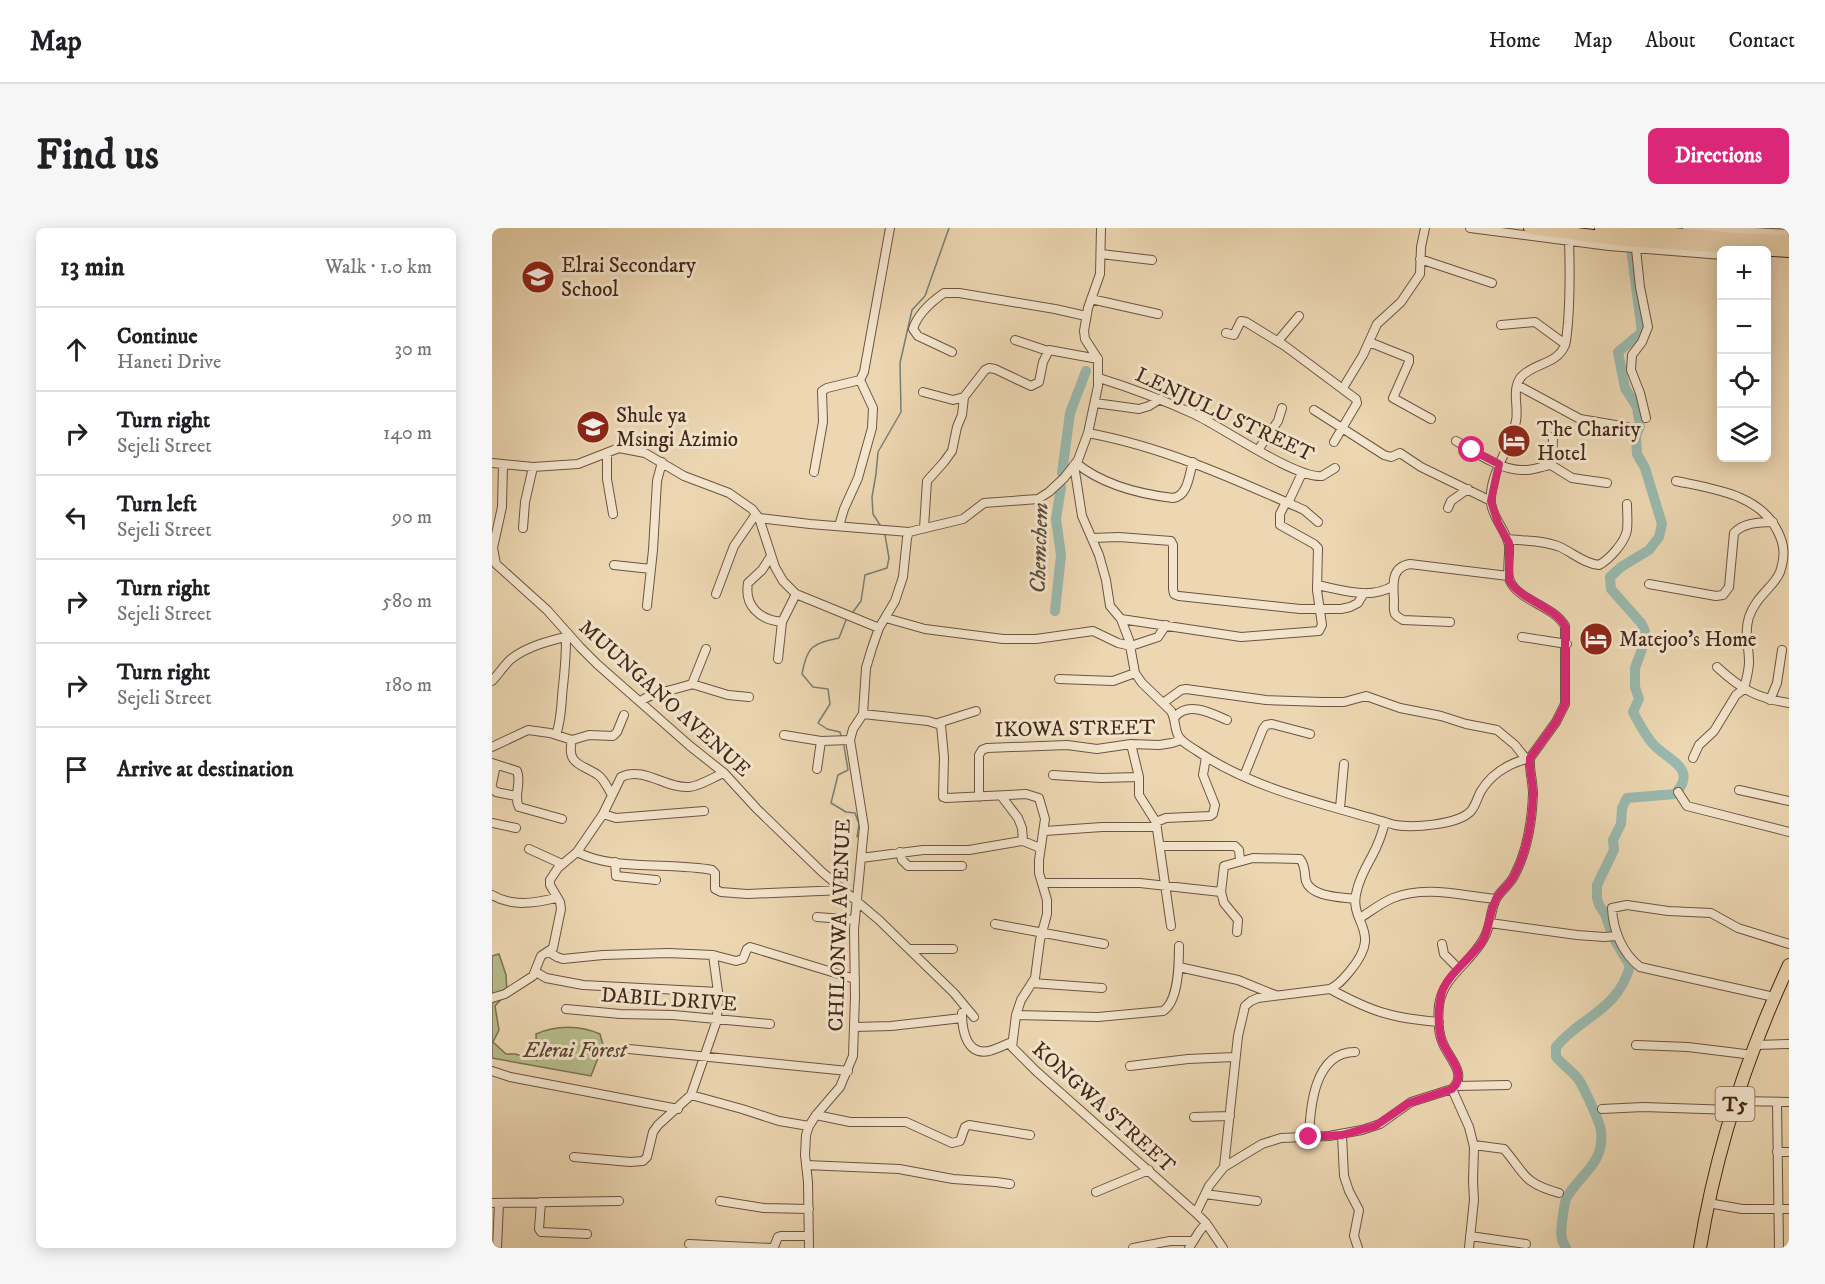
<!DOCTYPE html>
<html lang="en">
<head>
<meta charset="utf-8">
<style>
	body { margin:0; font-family:"IM FELL DW Pica",serif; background:#f6f6f6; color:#202124 }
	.controls { position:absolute; right:18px; top:18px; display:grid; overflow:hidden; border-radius:9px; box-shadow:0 3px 15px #0003 }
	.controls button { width:54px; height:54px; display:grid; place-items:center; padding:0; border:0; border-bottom:2px solid #e0e0e0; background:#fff; color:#202124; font:30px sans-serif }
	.stop { position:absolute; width:18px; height:18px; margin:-14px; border:4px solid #db2777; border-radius:50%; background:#fff }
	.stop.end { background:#db2777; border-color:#fff; box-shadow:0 2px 6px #0008 }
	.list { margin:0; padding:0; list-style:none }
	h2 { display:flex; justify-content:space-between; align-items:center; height:78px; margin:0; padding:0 24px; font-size:26px }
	h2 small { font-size:20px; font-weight:400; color:#757577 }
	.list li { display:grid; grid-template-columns:39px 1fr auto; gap:18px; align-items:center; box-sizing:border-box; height:84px; padding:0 24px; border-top:2px solid #e0e0e0 }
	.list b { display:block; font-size:22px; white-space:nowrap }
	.list p { margin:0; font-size:20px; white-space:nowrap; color:#757577 }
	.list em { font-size:20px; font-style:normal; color:#757577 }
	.icon { flex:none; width:33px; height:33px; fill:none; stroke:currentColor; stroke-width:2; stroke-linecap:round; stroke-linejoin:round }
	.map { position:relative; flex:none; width:1297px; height:1020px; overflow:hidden; border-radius:9px }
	header { display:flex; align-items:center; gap:36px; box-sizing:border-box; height:84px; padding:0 30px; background:#fff; border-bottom:2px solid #e0e0e0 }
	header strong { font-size:28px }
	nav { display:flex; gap:33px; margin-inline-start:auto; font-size:21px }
	.intro { display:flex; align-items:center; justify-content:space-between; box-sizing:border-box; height:144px; padding:0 36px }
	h1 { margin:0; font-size:42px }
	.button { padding:15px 27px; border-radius:9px; background:#db2777; color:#fff; font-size:21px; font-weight:700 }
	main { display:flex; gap:36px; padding:0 36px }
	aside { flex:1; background:#fff; border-radius:9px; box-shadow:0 3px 15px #0003 }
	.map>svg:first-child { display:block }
	.green { fill:#b7be8d; stroke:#7e7354; stroke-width:1.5 }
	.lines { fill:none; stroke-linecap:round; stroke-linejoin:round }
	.stream { stroke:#777f73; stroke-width:1.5 }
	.river { stroke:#99b9ae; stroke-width:10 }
	.minor-casing { stroke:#6e5440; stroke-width:10 }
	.highway-casing { stroke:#44281a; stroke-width:14 }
	.minor { stroke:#f3e5cd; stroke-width:8 }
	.highway { stroke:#ecd7b2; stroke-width:12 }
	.route { stroke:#db2777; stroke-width:8 }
	.labels { text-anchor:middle; stroke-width:6; stroke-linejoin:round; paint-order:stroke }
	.shield { fill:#f3e5cd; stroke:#786150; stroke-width:1.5 }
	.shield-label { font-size:20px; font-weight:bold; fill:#44281a }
	.poi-label { font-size:21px; fill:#44281a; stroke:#f3e5cd; text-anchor:start }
	.street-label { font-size:21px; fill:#44281a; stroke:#f3e5cd }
	.park-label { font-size:21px; font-style:italic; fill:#5b4631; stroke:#f3e5cd }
	.water-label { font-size:22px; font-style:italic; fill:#594c3f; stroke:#f3e5cd }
</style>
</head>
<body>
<header>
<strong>Map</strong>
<nav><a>Home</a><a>Map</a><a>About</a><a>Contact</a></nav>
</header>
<div class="intro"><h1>Find us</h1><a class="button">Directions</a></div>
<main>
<aside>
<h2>13 min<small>Walk · 1.0 km</small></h2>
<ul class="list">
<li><svg class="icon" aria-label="ahead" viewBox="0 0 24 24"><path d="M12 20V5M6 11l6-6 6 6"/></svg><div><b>Continue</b><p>Haneti Drive</p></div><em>30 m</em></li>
<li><svg class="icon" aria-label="right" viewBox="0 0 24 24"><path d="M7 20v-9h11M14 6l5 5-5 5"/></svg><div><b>Turn right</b><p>Sejeli Street</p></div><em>140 m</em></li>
<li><svg class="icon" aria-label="left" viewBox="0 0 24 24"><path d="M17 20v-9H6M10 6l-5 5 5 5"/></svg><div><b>Turn left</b><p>Sejeli Street</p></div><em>90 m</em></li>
<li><svg class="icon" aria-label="right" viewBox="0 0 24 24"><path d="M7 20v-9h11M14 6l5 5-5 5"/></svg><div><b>Turn right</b><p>Sejeli Street</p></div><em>580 m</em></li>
<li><svg class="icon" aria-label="right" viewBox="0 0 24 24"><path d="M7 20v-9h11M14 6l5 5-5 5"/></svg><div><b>Turn right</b><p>Sejeli Street</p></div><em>180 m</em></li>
<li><svg class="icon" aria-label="arrive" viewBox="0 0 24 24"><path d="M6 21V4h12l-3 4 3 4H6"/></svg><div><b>Arrive at destination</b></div></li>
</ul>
</aside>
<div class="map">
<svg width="1297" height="1020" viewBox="0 0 1297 1020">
	<rect width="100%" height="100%" fill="#ecd7b2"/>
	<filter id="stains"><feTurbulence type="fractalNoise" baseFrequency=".00333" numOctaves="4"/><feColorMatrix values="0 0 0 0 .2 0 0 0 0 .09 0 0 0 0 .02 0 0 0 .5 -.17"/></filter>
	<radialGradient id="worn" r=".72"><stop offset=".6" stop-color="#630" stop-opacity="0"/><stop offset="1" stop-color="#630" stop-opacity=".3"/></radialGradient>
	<!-- green -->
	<path class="green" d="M7,726L14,747L15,765L3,778L7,802L1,814L14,826H23L45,832L44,806C64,797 88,797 108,806L111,817L99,848L0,830V728Z"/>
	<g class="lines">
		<!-- stream -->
		<path class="stream" d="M388,297L381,286L380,269L384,246L386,224L409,184L408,135L420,82L433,68L457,0
			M361,384L369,373L373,347L395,340L397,330L393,307
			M349,508L348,504L335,501L326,495L338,476L336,461L321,459L310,446C315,418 320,416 347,410L354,392
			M352,518L356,542L346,547L339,575L354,584L363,585L367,596L365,609"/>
		<!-- river -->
		<path class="river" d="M570,245L578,185L594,143
			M563,383L569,327L564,291L569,259
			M1074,1020C1068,1011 1069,1004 1070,994C1071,987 1072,977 1074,971C1086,947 1113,937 1109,903C1108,894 1092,860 1087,852C1081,844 1071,837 1064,829V819C1089,788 1125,784 1138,738L1121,709L1113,686L1107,677L1105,670V657L1122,622L1121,612L1129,596L1130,580L1135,570L1183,566C1207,540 1175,532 1161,516C1153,507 1147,495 1141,484L1147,471L1143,459V440L1150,421L1153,403L1149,395L1119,361L1118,349L1129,339L1157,322L1167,309L1170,296L1153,240L1145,226L1144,208L1148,198L1145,179L1133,160L1126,124L1150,104L1138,12"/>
		<defs>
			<path id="minor" d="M978,0L1117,18L1230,27
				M1195,0L1297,6
				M1144,21L1148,59L1156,99L1150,114L1140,127L1139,142L1148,165L1154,190
				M609,26L660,32
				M928,31L1000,55
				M599,71L666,86
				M1009,97L1043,94L1073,116
				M734,105L742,107L749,93L754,94L793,118L864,171L865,175L842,214
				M523,112L556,123
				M786,113L807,88
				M877,114L917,130V134L901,170L939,191
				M460,124L426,108L421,101C426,85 439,74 452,65H467L563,81L594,88
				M607,150C639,160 671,172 702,186C730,199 804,251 830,248L843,240
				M368,152L372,144L398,0
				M1025,157L1088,191L1135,199
				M851,160L871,127L885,96L909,74L928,46L929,19L933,0
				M431,164L461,172L472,169
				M603,175L647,181L657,178L668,171
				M822,182L892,227L899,229L908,225L929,239L999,273
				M596,205C672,219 742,251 812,282L826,294
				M964,213C983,224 1008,242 1030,242C1040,243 1050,238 1059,237L1080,250L1115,255
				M766,222L786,193L790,180
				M115,225V251L121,286
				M0,235L41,239L86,236L127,220L153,225L192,248L237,265L260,281L267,290L283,339L291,353L304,366L387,400
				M584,235C611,257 647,266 681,270C696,268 697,247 701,234
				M11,236L10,279L1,320L4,336L55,382L88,419L105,436L198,518L232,545L265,581L330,644L387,692L462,765L482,789
				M582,237L590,288L607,327L614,352L618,378L629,391L637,412L643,445L650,455L679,483C684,491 682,502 687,509C691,515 699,519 705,523C762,562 837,577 903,597C921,600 966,597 979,583C984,577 985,570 989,563C1000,545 1017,535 1038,530
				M1060,237L1061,209
				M322,244L331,194L330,163L335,160L368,152
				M1184,253C1221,261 1268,266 1286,304C1293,318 1293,329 1288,344C1282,359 1264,368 1257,389C1252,405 1257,418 1257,434C1257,443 1254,452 1252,461L1244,467L1222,503L1207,517L1201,530
				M796,275L810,245
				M956,280L959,273L976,261
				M267,290L318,296L417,304
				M347,298L352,281L366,250L380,200L381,180L368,152
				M31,300L33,274L41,239
				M432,300L435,253L452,234L460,223L465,199L470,187L472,169L493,142L497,140L503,141L539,158L547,154L551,134L557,122L606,131
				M600,310L627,309L679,313L681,317V361L682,366L687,368L808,381H849L858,379L866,375L872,365
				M1015,311C1032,313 1052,312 1068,319C1081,325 1093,336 1107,337C1118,331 1133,314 1135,302C1136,294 1135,284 1135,276
				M279,328L270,342L256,355C252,378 268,392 290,394
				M122,337L159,341
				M1157,356L1224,368L1231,367L1237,359L1242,305C1252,294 1267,295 1281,294
				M825,357C850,362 878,372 901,358
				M224,366L242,318L264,286
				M155,378L161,322L165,253L170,234
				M394,390L433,401L511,411H544L601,403L626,415L639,418L666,409L674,397
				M629,391L749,409L827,403L830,397L825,362L826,320L822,316L788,297V286L794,274
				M958,394L911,392C908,390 905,389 903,386C901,382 902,376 902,372C901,356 899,339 918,336L1016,348
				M1030,409L1075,416
				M286,431L290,394L304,366
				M1225,439C1249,461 1264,470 1297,475
				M567,451L621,453L643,445
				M0,453C7,446 12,437 19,431C36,418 57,413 77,408
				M200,456L236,467L257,469
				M1278,472L1285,455L1290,422
				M148,474C158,464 185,462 200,456L214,421
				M671,475L689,462L694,461L774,472L830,474H852L874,468L908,480L949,488L974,496L1005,502L1023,517L1034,531
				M371,486L436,493L449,497L452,529L451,569L454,570L534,566L547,570L553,591L547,632V645L555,672V686L548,712L543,750L529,772L524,787L520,819L544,843L704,985L714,995L731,1020
				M683,489C696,473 719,485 735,492
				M446,495L484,483
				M64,507C70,490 69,475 71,458C73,441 74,426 74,409
				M292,507L329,513L358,512
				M80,512C74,537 90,536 106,547C112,551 116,561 120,567
				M639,516L647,549V567L664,594
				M0,519L36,502L58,505L80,512L97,507L121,508L125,504L132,487
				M0,535L25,543C30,555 21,568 27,579L70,591
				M325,541L329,513
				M561,547L609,550L647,549
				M752,548L771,501L774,497L780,496L818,506
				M0,556L4,537
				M0,560L4,564L24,568
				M1247,562L1297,573
				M1186,564L1195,578L1297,604
				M487,569V527L490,522L495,520L575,517L605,521L639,516L667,517L680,515L689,512
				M510,569L526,590L530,600L531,613L548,620
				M848,580L852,536
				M111,586L124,590L212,583
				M0,595L24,600
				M553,603L610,599H665
				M668,618H743L747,622L748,632
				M37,621L70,636
				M85,624C121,643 180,634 220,642L223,645V661L229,664L255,666L351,662
				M408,624L410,632L416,638H470
				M369,630L431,622H477L530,613
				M123,634L124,648L164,652
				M550,655H648L729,664
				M0,667C20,679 43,675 64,670
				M325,689L363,692
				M868,690C879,683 889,675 901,670C934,657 970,668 1004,671
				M998,695L1085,707L1112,709L1124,708
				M503,696L612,716
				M679,698L664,594L674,590L718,588L721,586L723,577L711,547L714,529
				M745,704L746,692L732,675L729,664L732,638L761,630L808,631C814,638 812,645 814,653C819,669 849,669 862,671
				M950,716L952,726L967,741
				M417,721H461
				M57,724L65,729L71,731L111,727L176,725L221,727L244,733L251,731L255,721L258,719L363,751
				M687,739L746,752L783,767
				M44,744L54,750L91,757L226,764
				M540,755L610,760
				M838,761C880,784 900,790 947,794
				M1282,769L1148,739C1130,725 1121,702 1120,680L1135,677L1176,683L1219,685L1246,700L1297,716
				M0,770L13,766L41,748L49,728L61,720L69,681L68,674L58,657V652L66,640L85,624L111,586L129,549C152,538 174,561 197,559C209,558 221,549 232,545
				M74,781L128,786L181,787L278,796
				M470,785C470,801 474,828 497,823C505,821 512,817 520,814
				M524,787L606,789L671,783C687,773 687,735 687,718
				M363,799L399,798L470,790
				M1144,817L1196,819L1261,827
				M1264,817L1297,816
				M137,821L356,843
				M638,838L696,831L742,829
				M0,843L18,849L186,881
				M964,858L1015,857
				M960,861L977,899L982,919L981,953L982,972L977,1020
				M199,867L250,881L287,893L317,898
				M1244,873L1297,874
				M1285,874L1287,1020
				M1110,881L1151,879L1241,882
				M324,887L358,894H414L460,915L468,913L473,899L477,897L538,907
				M702,889L738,888
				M850,907L852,948L857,963L867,982L862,1008L866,1020
				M817,909C818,880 822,824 863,824
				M982,917L1012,921C1034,947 1031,955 1067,965
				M1285,924H1297
				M82,929L138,934L151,933L155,929L161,904L166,897L199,867L225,792L226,764L221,727
				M314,937L407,941L461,951L504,954L518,956
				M732,939L746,808L753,778L759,773L766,770L838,761C847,757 852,750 858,743C893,701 855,696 865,662C868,649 874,639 880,628C886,617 890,606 893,594
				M604,964L657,942
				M713,966L765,973
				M228,973L272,980L317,981
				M49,974L47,1001L49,1004L95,1006
				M0,975L127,973
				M1216,975L1250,981H1297
				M704,985L717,958L732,939L770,916L789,910L837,908L870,902L888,896L919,874L960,861C977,846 955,829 950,813C946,803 946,788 947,777C951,748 979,735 992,710C999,698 998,683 1004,671C1009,662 1019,656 1023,646C1035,623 1040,591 1041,566C1041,554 1037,542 1038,530L1064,494L1073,476V398C1062,378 1027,373 1018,353C1014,345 1018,327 1017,317C1014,302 1001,291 999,275C996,246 1019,221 1024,193C1027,179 1019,162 1029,149C1041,135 1065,137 1073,117C1075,111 1075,102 1076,95C1078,67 1078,41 1077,13
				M978,1008L1034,1016
				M197,1016L279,1020L282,1019L286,1009L289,1008H317
				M5,1020L7,975
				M317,1020L316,954L313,927L314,907L317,898L324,887L348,859L361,828L363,768L362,701L372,599L358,512L361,501L371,486L374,440L380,420L387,400L403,373L411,349L415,310L417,304L471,291L492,275L546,271L557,264L572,250L586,232L596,205L606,158V131L593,111L592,103L596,80L608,46L609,0
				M641,1020L678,1013H701
				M697,1020L707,1004L714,995"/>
			<path id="highway" d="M1038,0L1132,12L1297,23
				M1109,0L1244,11L1297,13
				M1208,1020C1224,923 1255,827 1297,737"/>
		</defs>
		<!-- minor casing -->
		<use href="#minor" class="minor-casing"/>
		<!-- highway casing -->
		<use href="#highway" class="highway-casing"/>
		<!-- minor -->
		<use href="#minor" class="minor"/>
		<!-- highway -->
		<use href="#highway" class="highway"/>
	</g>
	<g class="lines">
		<!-- route -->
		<path class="route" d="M817,909L850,907L883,898L917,875L960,861C977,846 955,828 950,813C945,798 946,778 950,764C956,746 979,730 990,714C998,701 997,685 1004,671C1009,662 1019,656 1023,646C1035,623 1040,591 1041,566C1041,554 1037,542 1038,530L1064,494L1073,476V398C1061,377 1029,373 1017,352V315L1006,295L999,273L1007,236L980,222"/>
	</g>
	<!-- icons -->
	<defs>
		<symbol id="school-disc" viewBox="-11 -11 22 22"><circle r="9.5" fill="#8f2418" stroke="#f3e5cd"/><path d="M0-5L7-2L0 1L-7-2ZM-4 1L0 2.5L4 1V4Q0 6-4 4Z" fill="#fff"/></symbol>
		<symbol id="hotel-disc" viewBox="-11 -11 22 22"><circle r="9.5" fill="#8f2418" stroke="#f3e5cd"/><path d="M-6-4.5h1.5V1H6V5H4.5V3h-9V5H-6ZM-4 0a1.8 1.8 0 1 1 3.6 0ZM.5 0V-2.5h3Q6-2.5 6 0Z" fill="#fff"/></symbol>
	</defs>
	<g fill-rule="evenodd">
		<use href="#school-disc" x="27" y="30" width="38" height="38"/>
		<use href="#school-disc" x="82" y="180" width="38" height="38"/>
		<use href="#hotel-disc" x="1003" y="194" width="38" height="38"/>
		<use href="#hotel-disc" x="1085" y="392" width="38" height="38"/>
	</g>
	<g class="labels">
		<!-- shield labels -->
		<rect class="shield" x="1223.5" y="859" width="39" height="34" rx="4.5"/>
		<g class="shield-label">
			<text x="1243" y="883">T5</text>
		</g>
		<!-- poi labels -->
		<g class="poi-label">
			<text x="69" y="44">Elrai Secondary<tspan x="69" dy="24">School</tspan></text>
			<text x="124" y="194">Shule ya<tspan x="124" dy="24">Msingi Azimio</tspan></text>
			<text x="1045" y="208">The Charity<tspan x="1045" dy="24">Hotel</tspan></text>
			<text x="1127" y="418">Matejoo's Home</text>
		</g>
		<!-- street labels -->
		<g class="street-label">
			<text transform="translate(733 186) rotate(25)" y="7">LENJULU STREET</text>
			<text transform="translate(173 470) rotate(42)" y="7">MUUNGANO AVENUE</text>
			<text transform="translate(583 500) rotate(-1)" y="7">IKOWA STREET</text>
			<text transform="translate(347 697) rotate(-88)" y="7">CHILONWA AVENUE</text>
			<text transform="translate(177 771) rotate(4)" y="7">DABIL DRIVE</text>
			<text transform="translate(612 879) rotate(42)" y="7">KONGWA STREET</text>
		</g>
		<!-- park labels -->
		<g class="park-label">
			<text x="83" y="829">Elerai Forest</text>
		</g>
		<!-- water labels -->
		<g class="water-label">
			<text transform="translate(546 320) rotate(-88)" y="8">Chemchem</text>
		</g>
	</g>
	<rect width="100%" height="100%" filter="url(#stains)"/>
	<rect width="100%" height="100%" fill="url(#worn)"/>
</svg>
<div class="controls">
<button>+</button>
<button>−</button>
<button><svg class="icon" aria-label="locate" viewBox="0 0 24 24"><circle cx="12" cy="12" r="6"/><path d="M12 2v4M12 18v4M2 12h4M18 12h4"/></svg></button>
<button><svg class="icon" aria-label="layers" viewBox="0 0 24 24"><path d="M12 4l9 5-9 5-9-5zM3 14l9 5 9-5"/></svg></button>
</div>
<div class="stop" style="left:980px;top:222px"></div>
<div class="stop end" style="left:817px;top:909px"></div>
</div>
</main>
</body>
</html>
